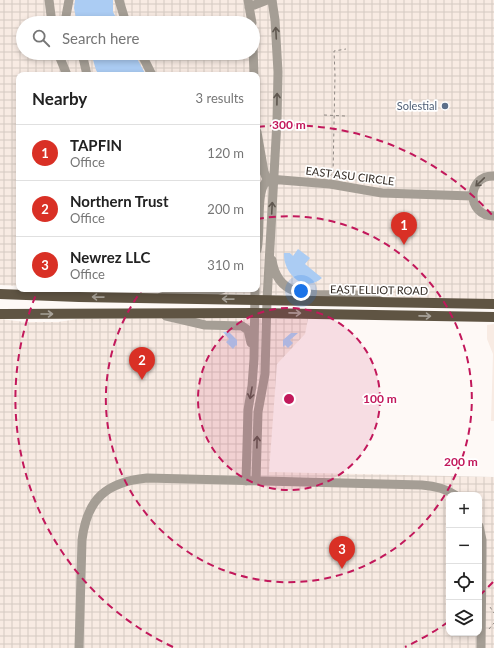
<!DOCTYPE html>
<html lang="en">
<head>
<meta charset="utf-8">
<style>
	body { margin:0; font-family:Lato,sans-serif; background:#f6f6f6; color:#222 }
	.controls { position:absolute; right:12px; bottom:12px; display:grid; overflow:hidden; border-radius:8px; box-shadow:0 2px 6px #0003 }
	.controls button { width:36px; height:36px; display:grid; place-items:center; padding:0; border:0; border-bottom:1px solid #e0e0e0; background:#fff; color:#222; font:20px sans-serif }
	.you { position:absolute; left:301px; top:291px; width:14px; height:14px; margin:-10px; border:3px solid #fff; border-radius:50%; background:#1a73e8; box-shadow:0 0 0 6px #1a73e833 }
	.badge { display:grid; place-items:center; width:26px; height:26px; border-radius:50%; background:#d93025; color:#fff; font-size:13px; font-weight:700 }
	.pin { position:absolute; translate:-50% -33px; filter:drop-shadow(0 1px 2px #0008) }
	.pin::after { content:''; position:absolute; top:21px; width:14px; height:12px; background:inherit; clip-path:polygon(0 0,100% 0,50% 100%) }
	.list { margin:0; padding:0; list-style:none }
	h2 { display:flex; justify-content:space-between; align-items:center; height:52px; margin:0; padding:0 16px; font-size:17px }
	h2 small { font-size:13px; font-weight:400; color:#767676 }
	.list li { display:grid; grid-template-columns:26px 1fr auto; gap:12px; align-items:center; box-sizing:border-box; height:56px; padding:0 16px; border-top:1px solid #e0e0e0 }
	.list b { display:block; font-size:15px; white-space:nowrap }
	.list p { margin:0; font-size:13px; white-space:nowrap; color:#767676 }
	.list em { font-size:13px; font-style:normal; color:#767676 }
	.icon { flex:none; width:22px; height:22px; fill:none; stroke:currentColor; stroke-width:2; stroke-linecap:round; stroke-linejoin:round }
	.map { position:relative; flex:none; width:494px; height:648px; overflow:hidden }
	.search { position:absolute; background:#fff; box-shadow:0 2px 6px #0003; left:16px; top:16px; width:244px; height:44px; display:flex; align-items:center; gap:10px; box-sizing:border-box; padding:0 14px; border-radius:22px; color:#767676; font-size:15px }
	.panel { position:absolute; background:#fff; box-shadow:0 2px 6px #0003; left:16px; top:72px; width:244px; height:220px; border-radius:8px }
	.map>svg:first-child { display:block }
	.built { fill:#f8ebe3 }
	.industrial { fill:url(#industrial-grid); fill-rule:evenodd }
	.water { fill:#abccf3 }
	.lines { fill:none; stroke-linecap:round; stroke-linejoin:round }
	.path { stroke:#8f8883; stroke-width:1; stroke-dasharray:3 3; stroke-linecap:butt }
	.minor { stroke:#a59e95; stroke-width:9 }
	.major { stroke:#5f5443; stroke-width:10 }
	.oneway { stroke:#5f574f }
	.oneway2 { stroke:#a7a198 }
	.ring { fill:none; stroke:#c2185b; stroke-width:2; stroke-dasharray:7 5 }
	.service-dot { fill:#5c6f8a; stroke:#fff; stroke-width:1.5 }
	.labels { text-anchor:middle; stroke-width:3.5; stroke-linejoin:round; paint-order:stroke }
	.service-label { font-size:11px; fill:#4e5e75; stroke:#fff; text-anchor:end }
	.street-label { font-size:11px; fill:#312821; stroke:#fff }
	.centre { fill:#c2185b; stroke:#fff; stroke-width:2 }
	.ring-label { font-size:12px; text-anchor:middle; font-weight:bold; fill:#c2185b; stroke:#fff; stroke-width:3.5; stroke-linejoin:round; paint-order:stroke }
</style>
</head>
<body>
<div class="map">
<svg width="494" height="648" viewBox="0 0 494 648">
	<defs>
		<pattern id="industrial-grid" width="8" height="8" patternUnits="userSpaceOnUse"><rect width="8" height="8" fill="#f8ebe3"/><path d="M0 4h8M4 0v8" fill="none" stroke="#d5cac2"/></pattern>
	</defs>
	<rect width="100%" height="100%" fill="#fef9f6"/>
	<!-- built -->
	<path class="built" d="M494,324V421H491L493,354L487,339V325Z"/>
	<!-- industrial -->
	<path class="industrial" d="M0,0H494V300L413,298L366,294L310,293L292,295L224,294L205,291L128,289H257V75H19V286L0,285ZM23,23H253V53H23Z
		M193,318L308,319L305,334L277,364L269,472L494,477V648H0V319L25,322H58L78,319ZM449,495H479V633H449Z"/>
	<!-- water -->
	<path class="water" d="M75,0H113V12L119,23H77L74,8Z
		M91,53H134L146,75H99L96,70Z
		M298,249L310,258L305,264L322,278C304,294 283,273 284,253H290L293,256Z
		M223,332H229L237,340V346L236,345L233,349L226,342L229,339Z
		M291,333H298L290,340L293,343L288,348L285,345L283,347V340Z"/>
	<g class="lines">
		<!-- path -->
		<path class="path" d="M324,115L345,116
			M329,176L333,174L335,75L334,51L346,49
			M490,607L494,613
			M489,629L494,623"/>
		<!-- minor -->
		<path class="minor" d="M49,0L52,23
			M119,0L126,23
			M248,0L252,23
			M249,7L267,0
			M68,23L66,16L69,0
			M253,46L254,75
			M58,53L67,75
			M82,53L87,75
			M141,53L152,75
			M257,132L264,172L266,177L269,179L330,184L382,193L472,196
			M494,176C466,175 466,216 494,216
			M257,250C261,233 256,194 265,183L273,180
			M272,260C279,309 332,290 365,296C370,297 375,299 380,301
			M161,297L178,292H213L222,289
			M166,316L205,325L242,326L248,330L251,343
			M246,481L248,410L252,386L254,359L255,289
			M256,481L258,412L265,374L267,300L277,121L278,72L275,20L272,0
			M479,526L482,540V554L481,648
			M79,648L82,540C87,499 106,482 147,478L422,485C435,486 445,488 455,495"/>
		<!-- major -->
		<path class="major" d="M0,294L79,297L494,304
			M0,314L256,313L494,317"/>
	</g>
	<!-- one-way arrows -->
	<defs><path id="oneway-shaft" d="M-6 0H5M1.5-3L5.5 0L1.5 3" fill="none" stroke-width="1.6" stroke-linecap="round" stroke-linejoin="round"/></defs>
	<g class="oneway">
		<use href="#oneway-shaft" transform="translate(276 33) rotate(-93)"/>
		<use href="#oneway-shaft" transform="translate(277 99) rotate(-89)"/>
		<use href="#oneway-shaft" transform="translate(480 182) rotate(136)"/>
		<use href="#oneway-shaft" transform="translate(272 208) rotate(-87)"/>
		<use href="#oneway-shaft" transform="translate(251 393) rotate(100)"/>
		<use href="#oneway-shaft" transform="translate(257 442) rotate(-89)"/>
	</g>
	<g class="oneway2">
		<use href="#oneway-shaft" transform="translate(98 297) rotate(-179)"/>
		<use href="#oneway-shaft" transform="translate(228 299) rotate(-179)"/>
		<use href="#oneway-shaft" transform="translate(295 313) rotate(1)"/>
		<use href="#oneway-shaft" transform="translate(47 314)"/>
		<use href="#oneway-shaft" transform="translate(425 316) rotate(1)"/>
	</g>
	<!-- distance rings -->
	<circle cx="289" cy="399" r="91" fill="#c2185b" fill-opacity=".12"/>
	<g class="ring">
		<circle cx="289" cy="399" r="91"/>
		<path d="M257 219A183 183 0 1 1 142 290"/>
		<path d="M493 582A274 274 0 0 1 479 596M448 622A274 274 0 0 1 405 647M173 647A274 274 0 0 1 38 290M258 127A274 274 0 0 1 493 216"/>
	</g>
	<!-- markers -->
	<circle class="service-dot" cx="445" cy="106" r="4"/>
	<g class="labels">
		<!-- service labels -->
		<g class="service-label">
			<text x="437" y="110">Solestial</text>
		</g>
		<!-- street labels -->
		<g class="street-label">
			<text transform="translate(350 176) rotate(7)" y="4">EAST ASU CIRCLE</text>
			<text transform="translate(379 290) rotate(1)" y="4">EAST ELLIOT ROAD</text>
		</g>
	</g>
	<circle cx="289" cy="399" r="6" class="centre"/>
	<g class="ring-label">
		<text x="289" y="129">300 m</text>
		<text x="380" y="403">100 m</text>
		<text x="461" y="466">200 m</text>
	</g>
</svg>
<div class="controls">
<button>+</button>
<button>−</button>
<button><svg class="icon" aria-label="locate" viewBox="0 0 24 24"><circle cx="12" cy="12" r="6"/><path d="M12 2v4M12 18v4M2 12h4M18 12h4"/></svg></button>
<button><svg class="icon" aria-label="layers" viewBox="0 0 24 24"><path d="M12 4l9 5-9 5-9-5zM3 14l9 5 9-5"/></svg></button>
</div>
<div class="you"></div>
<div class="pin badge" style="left:404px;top:245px">1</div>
<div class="pin badge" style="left:142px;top:380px">2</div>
<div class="pin badge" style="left:342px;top:569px">3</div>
<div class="search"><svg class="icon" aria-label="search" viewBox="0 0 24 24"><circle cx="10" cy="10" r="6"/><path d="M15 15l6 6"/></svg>Search here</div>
<section class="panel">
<h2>Nearby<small>3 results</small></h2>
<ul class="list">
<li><span class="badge">1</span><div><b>TAPFIN</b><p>Office</p></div><em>120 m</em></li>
<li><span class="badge">2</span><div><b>Northern Trust</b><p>Office</p></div><em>200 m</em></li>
<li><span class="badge">3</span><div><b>Newrez LLC</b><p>Office</p></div><em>310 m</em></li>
</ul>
</section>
</div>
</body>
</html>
